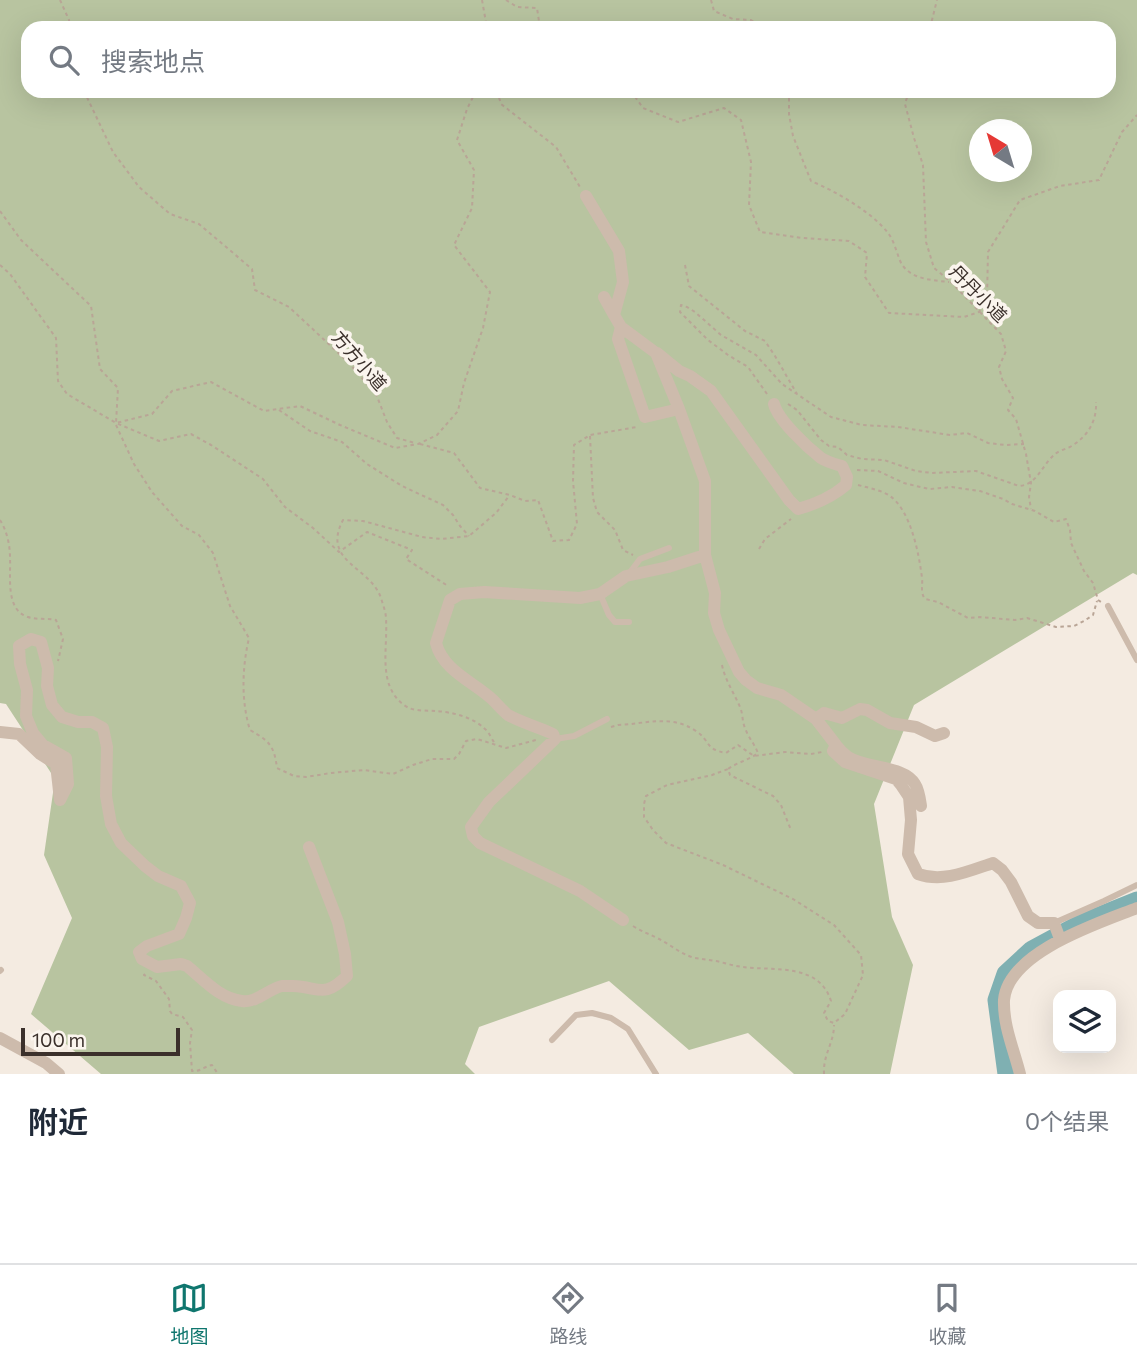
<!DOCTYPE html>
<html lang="zh">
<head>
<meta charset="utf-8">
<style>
	body { margin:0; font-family:Commissioner,"Noto Sans SC",sans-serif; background:#f6f6f7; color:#1f2937 }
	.controls { position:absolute; right:21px; bottom:21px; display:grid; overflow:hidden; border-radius:14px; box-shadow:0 7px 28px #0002 }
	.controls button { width:63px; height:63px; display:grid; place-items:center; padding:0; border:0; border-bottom:2px solid #e0e1e3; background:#fff; color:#1f2937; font:35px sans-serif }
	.compass { position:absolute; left:969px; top:119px; width:63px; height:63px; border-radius:50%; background:#fff; box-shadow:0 7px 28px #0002; rotate:322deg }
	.scale { position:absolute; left:21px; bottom:18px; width:159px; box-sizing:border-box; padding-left:7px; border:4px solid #3b302b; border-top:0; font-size:19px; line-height:24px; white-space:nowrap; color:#3b302b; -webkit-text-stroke:5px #fbf5ee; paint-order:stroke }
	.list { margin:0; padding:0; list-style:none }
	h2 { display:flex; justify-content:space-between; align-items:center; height:91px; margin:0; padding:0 28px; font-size:30px }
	h2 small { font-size:23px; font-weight:400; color:#747a83 }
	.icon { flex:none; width:38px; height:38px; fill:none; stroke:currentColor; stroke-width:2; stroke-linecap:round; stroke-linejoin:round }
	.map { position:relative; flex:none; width:1137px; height:1074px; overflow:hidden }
	.search { position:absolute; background:#fff; box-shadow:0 7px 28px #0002; left:21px; right:21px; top:21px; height:77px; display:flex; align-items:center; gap:18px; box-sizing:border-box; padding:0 24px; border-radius:21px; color:#747a83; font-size:26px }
	.sheet { height:189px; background:#fff }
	nav { display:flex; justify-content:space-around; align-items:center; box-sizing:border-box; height:98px; border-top:2px solid #e0e1e3; background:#fff; font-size:19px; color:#747a83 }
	nav a { display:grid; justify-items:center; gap:4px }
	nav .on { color:#0f766e }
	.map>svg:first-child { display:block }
	.green { fill:#b8c4a0; fill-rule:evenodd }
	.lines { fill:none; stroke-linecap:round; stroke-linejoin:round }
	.river { stroke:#7fb0b2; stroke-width:19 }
	.path { stroke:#b9a596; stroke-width:2; stroke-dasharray:3.5 3.5; stroke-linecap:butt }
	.service { stroke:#cdbbac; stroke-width:6 }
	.minor { stroke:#cdbbac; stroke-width:12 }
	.labels { text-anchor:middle; stroke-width:7; stroke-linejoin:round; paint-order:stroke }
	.street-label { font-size:18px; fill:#3b302b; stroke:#fbf5ee }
</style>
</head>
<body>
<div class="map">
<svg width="1137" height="1074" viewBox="0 0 1137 1074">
	<rect width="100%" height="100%" fill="#f4ebe1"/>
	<!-- green -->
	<path class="green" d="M0,0H1137V575L1133,573L914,705L874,804L892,917L913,965L890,1074H794L748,1033L689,1050L609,981L479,1027L465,1064L475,1074H101L31,1014L72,918L44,855L55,779L6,704L0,703ZM28,28H1109V91H28ZM979,130H1021V172H979Z"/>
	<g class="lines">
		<!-- river -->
		<path class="river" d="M1007,1074L997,1000L1006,974L1032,950L1082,923L1137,901"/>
		<!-- path -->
		<path class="path" d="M60,0L69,20L70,28
			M482,0L487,28
			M506,0L517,7L537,8L540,28
			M711,0L714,11L733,19L751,20L764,28
			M930,28L937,0
			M84,91L113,152L139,187L170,214L199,224L252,269L255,290L289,307L348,362L376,394L387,422L397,438L415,443
			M497,91L501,104L556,147L580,187
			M631,91L643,108L678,122L724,108L741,120L751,162L749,205L760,232L802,238L849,241L867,253L865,277L889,313L964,317L979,312L987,298L988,252L1020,200L1060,186L1099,180L1122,132L1137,115
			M789,91V114L793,136L811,181C835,191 872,212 888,233C893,239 896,250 899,258C906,279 930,280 949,282
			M909,91L905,104L914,138L923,165L926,242L934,268L951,282L1001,334L1006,351L999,367L1002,379L1013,398L1008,410L1016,419L1026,454L1031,483L1029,497L1031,509
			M0,211L21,240L91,306L100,369L118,388L116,423L159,441L191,434L211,445L263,479L285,507L313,528L339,552L367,532L412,550L406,559L448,586
			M0,265L10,274L56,338L58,381L67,394L116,423L152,414L172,391L211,382L264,411L300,406L340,425L395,448L418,444L437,435L458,411L464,383L483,328L490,292L454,245L472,208L474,170L457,140L467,109L476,91
			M685,265L689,286L745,331L765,341L775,356L797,394
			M767,394L748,367L728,355L708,340L680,312L681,305L687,307L695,312L721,335L756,355L782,384L831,417L862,425L898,427L950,435L967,433L988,443L1005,445L1024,444
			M788,404L797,410L821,440L829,446L838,447L847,455L862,459L884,460L916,471L932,473L976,471L1019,486C1037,485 1042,465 1055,454C1059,451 1065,449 1070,447C1087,437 1097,422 1096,402
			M279,410L310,431L342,442L367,464L402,486L443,505L453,515L460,526L469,536
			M116,425L134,464L152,492L182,526L199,535L213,553L230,606L249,638C242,668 241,701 250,730C269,741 274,745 277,768L294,776L306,777L331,773L364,770L393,774L413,765L432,759H454L459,754L466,741L477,739L506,748L536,740
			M590,436L593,498L597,512L615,530L623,550L633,555
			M420,444L454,453L480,488L510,495L525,501L538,500L553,541L569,540L577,524L573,481L574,445L590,435L637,427
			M857,470L878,471L904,483L916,486L930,489L952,487L980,491L1003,499L1012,504L1035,511L1054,522L1066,519L1070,530L1071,543L1084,571L1093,583L1098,600L1101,602
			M858,485C869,488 881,490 890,496C911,511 919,554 922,578C923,586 920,592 925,599L938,602L968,618L980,617L1015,620L1027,618L1056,627L1074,626L1084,621L1093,615L1097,601
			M0,520C7,531 10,545 10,558C11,576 5,610 28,617C37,620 47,618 56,620L63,639L58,661
			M759,549L765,539L791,519
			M722,665C725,680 734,693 740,707C743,714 742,721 745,728C748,737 754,743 758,753C749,760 738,762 728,769L730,775L773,796L781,805L791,830
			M611,727L618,725C645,724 671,714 696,731C711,741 704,749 726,753L738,745L754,756L785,752L811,754L822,752
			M494,742C491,738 489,732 485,729C473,717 452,712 435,711C425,710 413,712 404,705C377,685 388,648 386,619C386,612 383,605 381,598C370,566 321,562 343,520L363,521L422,537L441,539L469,536L496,513L509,496
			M633,926C641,931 649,934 657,938C670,944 680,954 695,958C702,959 709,960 716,961C725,963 734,966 743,967C775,971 819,963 831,1001L824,1013L828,1021L834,1023L845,1014L863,975L861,955L834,925L793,899L723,865L666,843L653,830L644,817V804L646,796L667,785L712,775L728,769
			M145,974L144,975L156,981L169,999L170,1011L172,1014L183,1017L192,1030L190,1043L192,1071C200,1072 205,1066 212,1065L218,1074
			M824,1074C823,1054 834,1043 834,1025"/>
		<!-- service -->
		<path class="service" d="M628,575L640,559L669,548
			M600,594L609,615L615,622H629
			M1108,606L1137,660
			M555,739L574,736L607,719
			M1054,923L1104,901L1137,885
			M0,971L1,970
			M552,1040L576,1015L592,1013L611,1018L628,1029L656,1074"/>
		<!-- minor -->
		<path class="minor" d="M586,196L619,251L623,282L614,315L621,327L656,353L679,409L705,481V555
			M604,297L614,315
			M621,327L618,339L645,417L679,409
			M657,353L679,371L690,376L711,391L789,500L798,509C816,504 832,497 846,485L847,477L842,466C835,464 827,462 821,458C807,447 778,420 774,404
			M0,732L19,734L40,754L56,764L60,800L68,784L66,758L43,745L33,733L26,716L27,690L20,664L19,646L31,639L41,642L48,668L47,686L52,705L62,717L78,722H92L103,728L107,747L106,796L111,824L121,843L145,866L158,876L181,886L190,903L186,918L179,934L147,946L139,952L142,959L157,967L181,964L187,966C203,979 220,999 242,1001C257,1003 268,989 282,986C283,986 292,986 293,986C320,987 323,999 347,976L345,954L338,922L309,847
			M836,745L816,719L824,713L842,718L860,709L867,710L890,723L916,727L935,736L944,733
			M921,806C920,799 919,790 915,784C904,765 866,769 848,757C844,754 839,749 836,745L833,751L845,762L896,779L901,785L909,797L911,820L908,854L918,874C943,883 969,871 993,863L1002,870L1011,882L1028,916L1038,923H1054L1060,939
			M623,920L580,891L480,843L473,836L471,827L489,802L555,739L553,734C539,727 522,723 508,715C502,710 498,705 493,700C474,682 443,671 436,643L450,600L460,594L484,592L580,598L600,594L626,576L668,567L705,555L715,593L714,613L719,630L739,672L746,680L757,688L781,695L816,719
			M0,1038L46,1063L59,1074
			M1020,1074C1014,1050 1003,1025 1004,1000C1008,952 1099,923 1137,908"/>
	</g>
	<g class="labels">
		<!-- street labels -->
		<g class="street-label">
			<text transform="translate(978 294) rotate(45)" y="6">丹丹小道</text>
			<text transform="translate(359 361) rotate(49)" y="6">方方小道</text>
		</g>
	</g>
</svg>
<div class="controls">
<button><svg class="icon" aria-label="layers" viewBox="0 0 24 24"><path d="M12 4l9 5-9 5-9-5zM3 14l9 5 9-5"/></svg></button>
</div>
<svg class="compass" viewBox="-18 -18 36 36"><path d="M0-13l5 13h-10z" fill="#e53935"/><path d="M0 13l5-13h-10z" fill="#747a83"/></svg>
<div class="scale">100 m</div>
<div class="search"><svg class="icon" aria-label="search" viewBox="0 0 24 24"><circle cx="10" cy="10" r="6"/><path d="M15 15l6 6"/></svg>搜索地点</div>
</div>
<section class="sheet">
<h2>附近<small>0个结果</small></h2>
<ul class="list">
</ul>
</section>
<nav>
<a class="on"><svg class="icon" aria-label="map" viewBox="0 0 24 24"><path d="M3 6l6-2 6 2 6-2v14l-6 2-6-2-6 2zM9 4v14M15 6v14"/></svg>地图</a>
<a><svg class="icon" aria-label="directions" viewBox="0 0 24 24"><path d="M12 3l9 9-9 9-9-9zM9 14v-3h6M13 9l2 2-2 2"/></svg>路线</a>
<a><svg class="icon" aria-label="saved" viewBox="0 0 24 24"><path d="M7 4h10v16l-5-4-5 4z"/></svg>收藏</a>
</nav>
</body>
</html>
